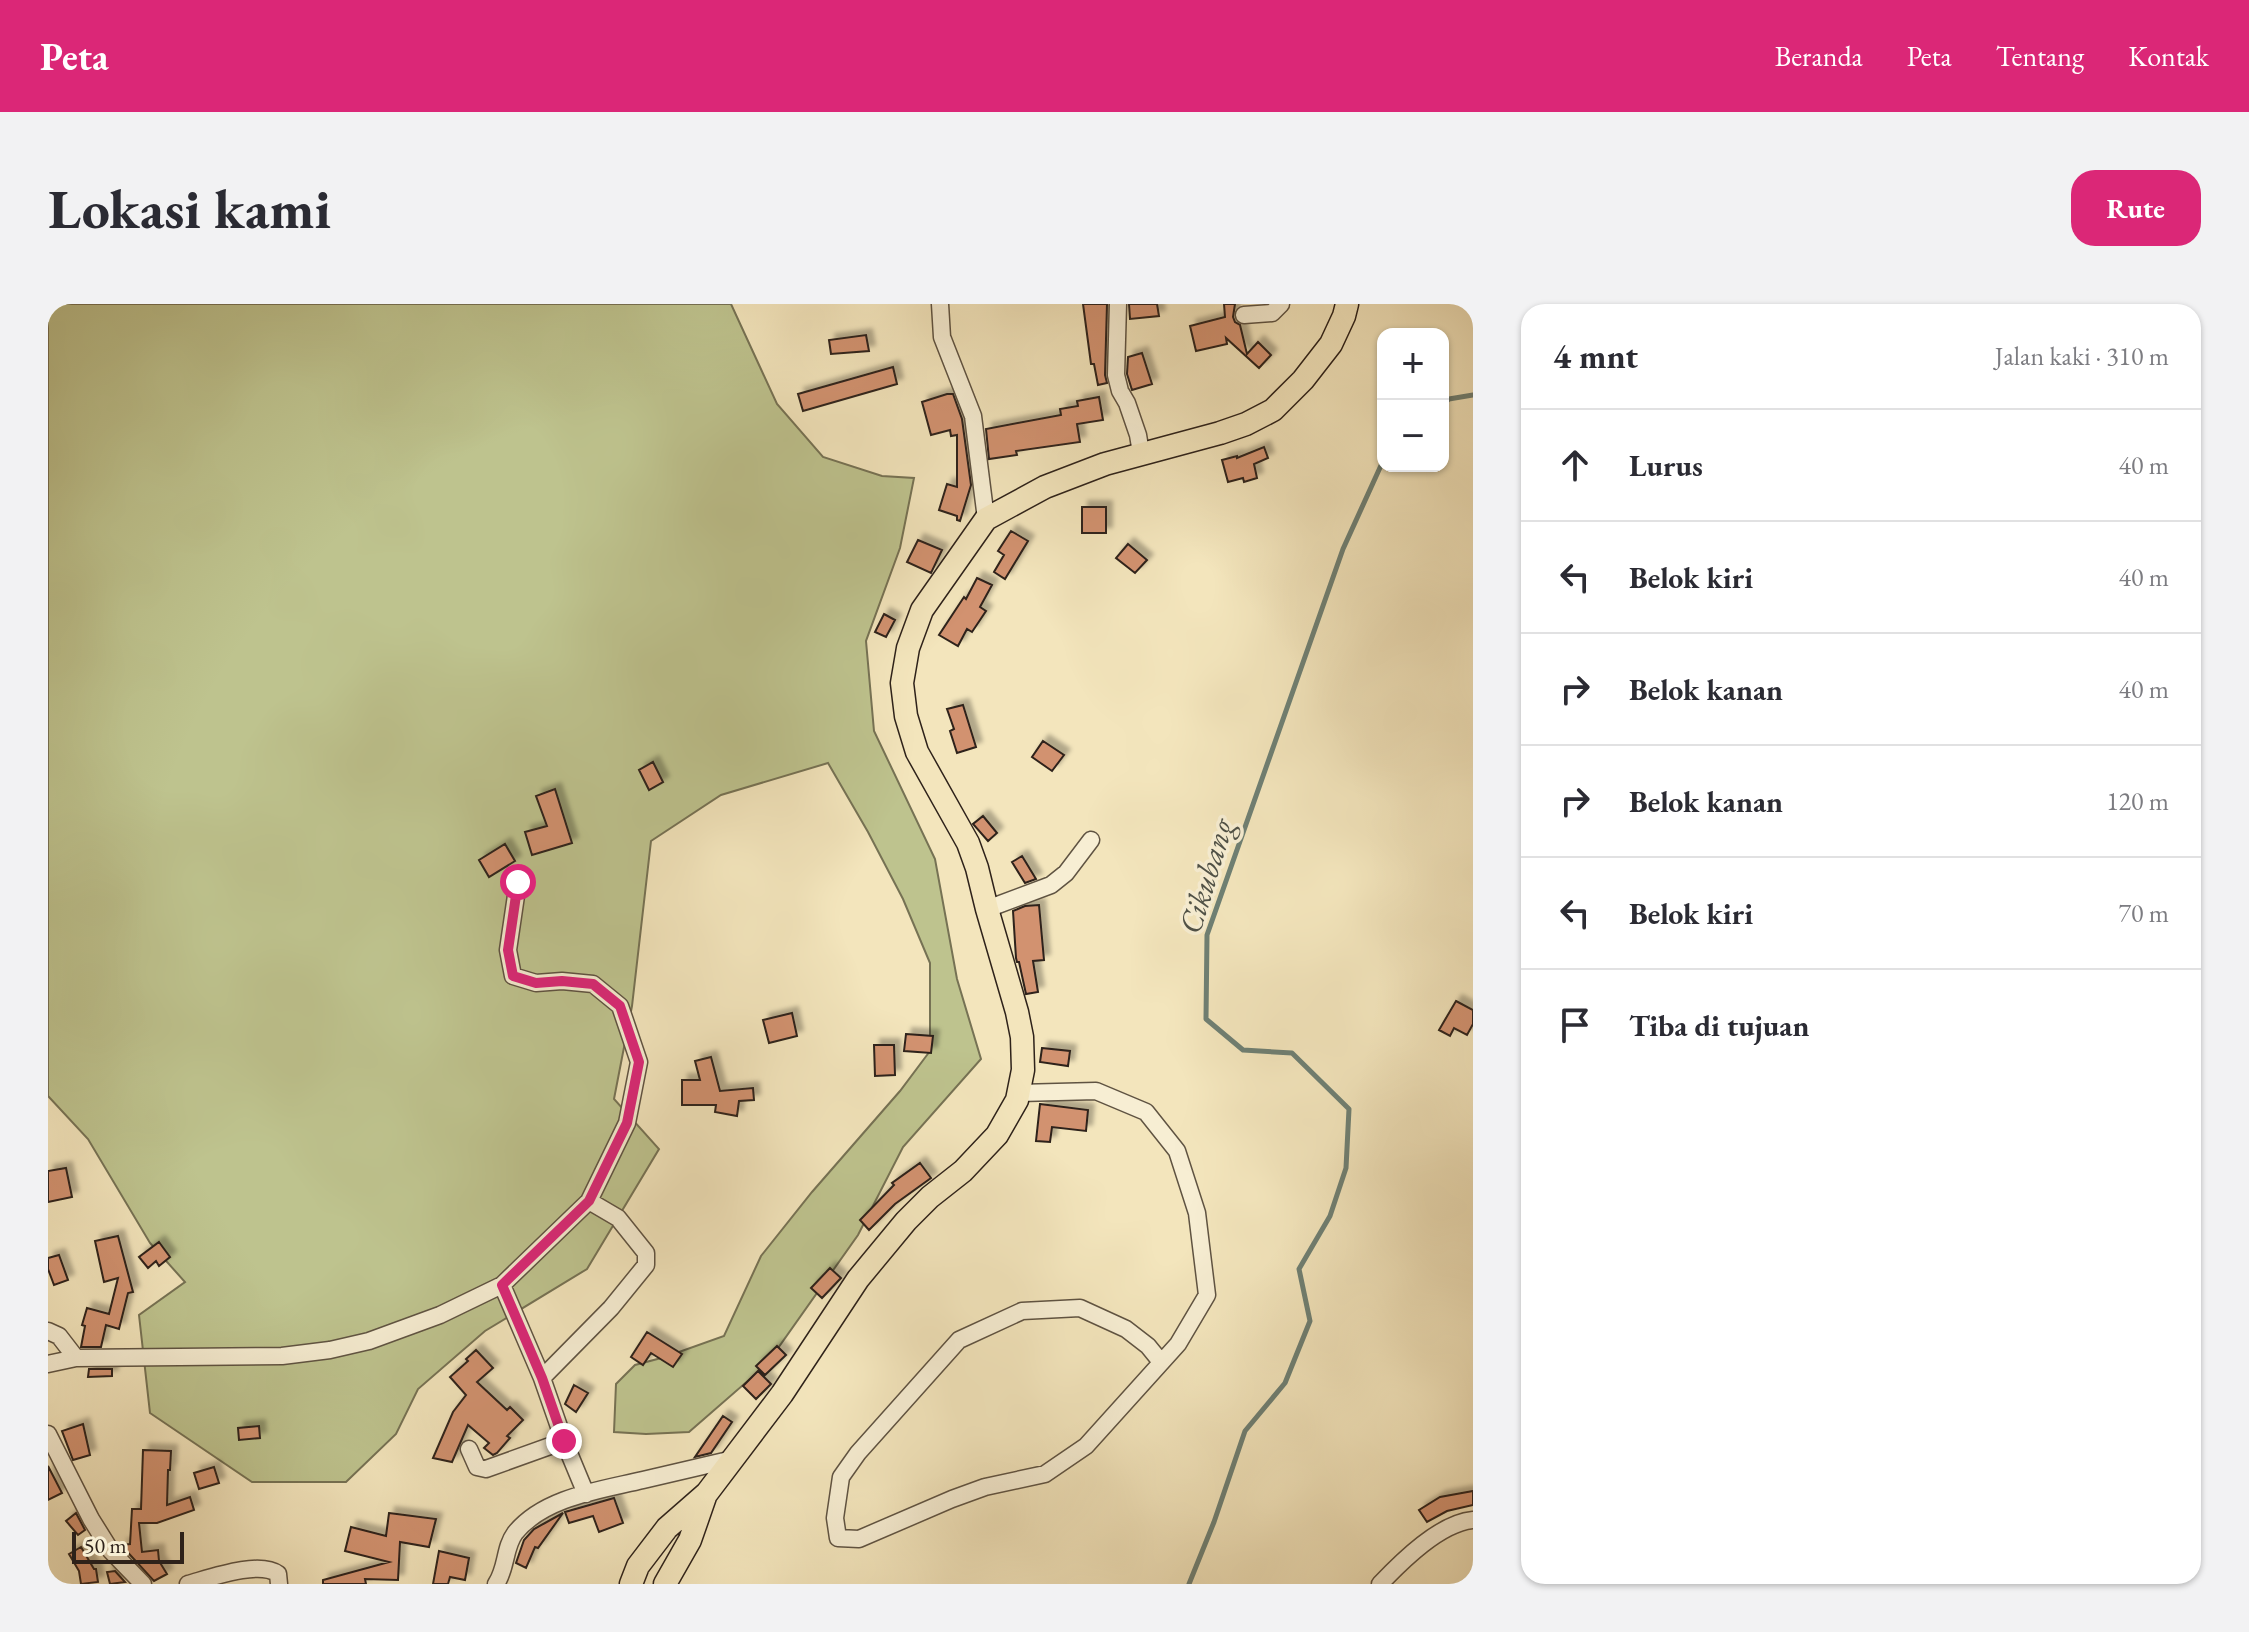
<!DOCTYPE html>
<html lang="id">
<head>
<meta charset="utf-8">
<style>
	body { margin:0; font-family:"EB Garamond",serif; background:#f2f2f3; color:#2b2b33 }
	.controls { position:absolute; right:24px; top:24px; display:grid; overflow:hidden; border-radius:16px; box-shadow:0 2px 6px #0004 }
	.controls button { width:72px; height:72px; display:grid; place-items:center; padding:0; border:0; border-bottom:2px solid #e1e1e2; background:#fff; color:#2b2b33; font:40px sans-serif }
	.scale { position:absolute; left:24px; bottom:20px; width:112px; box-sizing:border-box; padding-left:8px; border:4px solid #2e221a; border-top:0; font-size:22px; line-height:28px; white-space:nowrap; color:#2e221a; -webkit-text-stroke:6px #f7eed3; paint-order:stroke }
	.stop { position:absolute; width:24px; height:24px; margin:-18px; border:6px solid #db2777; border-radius:50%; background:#fff }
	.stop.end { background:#db2777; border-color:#fff; box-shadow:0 2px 8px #0008 }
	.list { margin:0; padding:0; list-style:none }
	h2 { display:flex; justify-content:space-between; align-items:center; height:104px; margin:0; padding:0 32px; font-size:34px }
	h2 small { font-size:26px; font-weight:400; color:#7c7c81 }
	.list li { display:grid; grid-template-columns:52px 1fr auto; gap:24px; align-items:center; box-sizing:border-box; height:112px; padding:0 32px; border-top:2px solid #e1e1e2 }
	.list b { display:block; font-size:30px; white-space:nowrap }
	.list em { font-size:26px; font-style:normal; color:#7c7c81 }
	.icon { flex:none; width:44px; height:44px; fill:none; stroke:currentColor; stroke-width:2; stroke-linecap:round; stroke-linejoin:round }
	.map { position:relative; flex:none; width:1425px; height:1280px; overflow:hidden; border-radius:24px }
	header { display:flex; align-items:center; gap:48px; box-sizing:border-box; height:112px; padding:0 40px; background:#db2777; color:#fff }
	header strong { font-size:38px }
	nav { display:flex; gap:44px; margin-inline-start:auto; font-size:28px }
	.intro { display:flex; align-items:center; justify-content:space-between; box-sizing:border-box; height:192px; padding:0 48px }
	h1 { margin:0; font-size:56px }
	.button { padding:20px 36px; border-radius:24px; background:#db2777; color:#fff; font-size:28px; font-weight:700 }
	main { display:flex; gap:48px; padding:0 48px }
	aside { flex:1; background:#fff; border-radius:24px; box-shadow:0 2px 6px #0004 }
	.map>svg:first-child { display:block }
	.green { fill:#bec38e; stroke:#767254; stroke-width:2 }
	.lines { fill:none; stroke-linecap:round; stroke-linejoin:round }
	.stream { stroke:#6f8074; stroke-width:5 }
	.building { fill:#d29270; stroke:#2e221a; stroke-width:2; filter:url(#shadow) }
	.minor-casing { stroke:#5f5342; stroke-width:19 }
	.highway-casing { stroke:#2e221a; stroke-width:25 }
	.minor { stroke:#f7eed3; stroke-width:16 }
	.highway { stroke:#f3e5bc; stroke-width:22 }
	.route { stroke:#db2777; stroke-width:10 }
	.labels { text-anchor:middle; stroke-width:7; stroke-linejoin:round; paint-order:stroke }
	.water-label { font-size:32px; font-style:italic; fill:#4f5147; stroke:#f7eed3 }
</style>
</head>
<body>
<header>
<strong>Peta</strong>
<nav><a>Beranda</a><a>Peta</a><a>Tentang</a><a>Kontak</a></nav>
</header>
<div class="intro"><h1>Lokasi kami</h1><a class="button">Rute</a></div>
<main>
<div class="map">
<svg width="1425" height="1280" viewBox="0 0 1425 1280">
	<defs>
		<filter id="shadow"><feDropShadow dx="6" dy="-6" stdDeviation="2" flood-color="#0004"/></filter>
	</defs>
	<rect width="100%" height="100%" fill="#f3e5bc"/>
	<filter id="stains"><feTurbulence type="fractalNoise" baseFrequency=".0025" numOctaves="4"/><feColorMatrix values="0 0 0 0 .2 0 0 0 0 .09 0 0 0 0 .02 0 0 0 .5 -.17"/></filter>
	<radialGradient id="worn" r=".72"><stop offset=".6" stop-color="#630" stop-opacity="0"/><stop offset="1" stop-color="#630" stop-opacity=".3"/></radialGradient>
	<!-- green -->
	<path class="green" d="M0,0H683L729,100L775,153L834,172L866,174L852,244L818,337L826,427L887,555L909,675L933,755L855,843L810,931L718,1061L641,1128L598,1130L566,1128L568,1080L587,1061L617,1053L676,1032L713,952L764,888L852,787L882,747V659L855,595L820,528L780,459L673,491L603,537L584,702L566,795L611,845L539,965L437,1027L370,1085L348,1130L298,1178H204L102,1109L91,1011L137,978L102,939L40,835L0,792Z"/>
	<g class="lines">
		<!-- stream -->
		<path class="stream" d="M1395,100L1401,95L1425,91
			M1141,1280L1166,1218L1197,1127L1237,1079L1262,1017L1251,965L1282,912L1298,864L1301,805L1244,749L1195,746L1158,715L1159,631L1295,245L1335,157"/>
	</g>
	<!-- building -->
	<path class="building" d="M1035,0H1059L1057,71L1059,79L1050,81L1046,60H1043Z
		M1081,0H1109L1111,12L1082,15Z
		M1176,0H1187L1185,13L1187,18L1192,21L1199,50L1210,38L1223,51L1211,64L1178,34L1179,40L1148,47L1142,22L1177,13Z
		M818,31L821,47L783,50L781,36Z
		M1094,49L1104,80L1084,86L1079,70L1080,53Z
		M845,63L849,80L755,107L750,90Z
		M899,90H905L914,115L923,181L912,217L909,216V212L891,206L899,180L909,183V131L903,132L902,126L883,131L874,98Z
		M1051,93L1055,116L1029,120L1032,138L968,147L969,151L941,155L938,125L1013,111L1012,105L1030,102L1029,97Z
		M1216,143L1220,154L1206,160L1209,174L1196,178L1195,174L1180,178L1174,156L1189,152V154Z
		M1034,203H1058V229H1034Z
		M963,227L980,237L957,275L946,268L956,251L950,247Z
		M870,236L894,246L883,269L859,258Z
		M1080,240L1099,256L1087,269L1068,254Z
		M929,274L944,281L932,303L938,307L924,328L919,325L910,342L891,331L916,293L918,295Z
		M836,310L847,316L838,333L827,328Z
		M915,401L928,443L909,449L902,427L906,425L899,405Z
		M995,437L1016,451L1004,467L984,453Z
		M605,458L615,478L601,486L591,466Z
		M507,485L524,539L484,551L477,528L499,522L488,492Z
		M935,512L949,529L940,537L925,520Z
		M457,540L467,557L441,573L431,556Z
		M974,552L988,575L977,579L964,558Z
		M991,601L996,656L985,657L990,688L978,690L971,658H969L968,654L965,607L977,602Z
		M1408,697L1425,706V720L1419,731L1406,724L1402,732L1391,726Z
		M744,709L749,732L721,739L715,716Z
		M858,730L885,732L883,749L856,747Z
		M826,741H846L847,771L827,772Z
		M994,744L1022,747L1020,762L992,758Z
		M663,753L672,787L705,784L706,796L691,797L689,812L667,808L668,801H634V776H652L647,757Z
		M992,800L1040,806L1038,827L1004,823L1002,838L988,837Z
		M872,859L883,874L847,900L821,926L812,916L846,881L844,879Z
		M18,864L24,893L0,898V867Z
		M70,932L85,988L80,989L71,1025L58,1021L53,1043H33L37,1022L34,1021L39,1004L61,1010L70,974L56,978L47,937Z
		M111,938L122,953L111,962L108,957L100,964L91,953Z
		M11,951L20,976L6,981L0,965V954Z
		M782,964L793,974L774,994L763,984Z
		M599,1028L634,1050L625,1063L603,1049L595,1061L583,1053Z
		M729,1042L738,1051L717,1071L708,1062Z
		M428,1046L445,1064L429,1078L459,1106L462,1103L475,1116L459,1132L462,1134L449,1149L445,1151L436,1144L441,1139L420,1121L404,1158L385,1154L405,1108L418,1091L402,1073L420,1057L418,1055Z
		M41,1065H64V1072L40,1073Z
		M710,1067L723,1080L708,1095L695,1082Z
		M526,1081L540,1089L528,1108L517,1100Z
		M675,1112L684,1118L663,1149L647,1153Z
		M35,1120L42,1151L25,1156L14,1127Z
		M211,1122L212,1134L191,1136L190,1124Z
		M95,1146L123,1147L122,1166H120L119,1201L142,1193L146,1206L109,1219H91L94,1248L110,1246L111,1257L119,1270L106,1277L73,1241L82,1240L84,1205H93Z
		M0,1162L14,1189L0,1196Z
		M166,1163L171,1179L151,1185L146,1169Z
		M1425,1187V1201L1399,1207L1379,1218L1371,1206L1392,1193Z
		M566,1194L575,1219L551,1228L545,1212L521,1219L517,1208Z
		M28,1209L37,1226L30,1231L18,1217Z
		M341,1209L388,1215L381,1243L352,1238L350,1276L317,1275L318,1280H275V1276L341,1258L297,1247L303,1223L338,1232Z
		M515,1209L490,1244L487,1243L478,1264L468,1259L476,1236L486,1225Z
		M33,1243L46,1265H48L50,1278L33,1280L31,1267L21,1250Z
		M391,1247L421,1254L417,1276L402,1273L400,1280H385Z
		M67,1267L77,1278L62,1280L59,1268Z"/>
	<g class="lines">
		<defs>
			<path id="minor" d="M892,0L894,33L925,112L938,215
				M1070,0L1068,71L1072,87L1079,99L1090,131L1093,149
				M1196,11L1224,9L1233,0
				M470,578L460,646L465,672L488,679L514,677L545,680L572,702L591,758L579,819L541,897
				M939,605L1003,581L1018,569L1043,536
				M971,789L1048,787L1098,808L1129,847L1149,909L1159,991L1130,1040L1038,1142L997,1170L937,1183L904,1195L811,1235L790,1234L787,1214L793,1173L810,1149L911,1036L974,1007L1032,1004L1078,1025L1100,1042L1113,1058
				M454,981L494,1074L516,1137L538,1190
				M0,1027L11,1032L28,1054
				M0,1060L28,1054L234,1052L282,1046L321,1037L392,1011L454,981L541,897L570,914L598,949V961L563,1004L494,1074
				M0,1130L43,1215L63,1247L95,1280
				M421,1145L429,1163L438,1165L516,1137
				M140,1280C162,1274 211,1256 230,1270L231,1280
				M448,1280C459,1264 456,1244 467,1229C496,1193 553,1186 595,1176C625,1169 655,1162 685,1155
				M1332,1280C1354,1257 1392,1219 1425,1216"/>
			<path id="highway" d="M583,1280L590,1262L619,1224L659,1189L734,1090L810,975L858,917L882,893L915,867L949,831L969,796L975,766L974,733L969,708L939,605L929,564L920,539L869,448L858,412L854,379L860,344L874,306L938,215L997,183L1057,160L1172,129L1198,120L1225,106L1255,76L1283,40L1296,12L1299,0
				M617,1280L642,1236L658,1190"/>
		</defs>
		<!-- minor casing -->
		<use href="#minor" class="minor-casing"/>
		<!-- highway casing -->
		<use href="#highway" class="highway-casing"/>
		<!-- minor -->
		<use href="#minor" class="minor"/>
		<!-- highway -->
		<use href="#highway" class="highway"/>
	</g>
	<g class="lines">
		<!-- route -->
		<path class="route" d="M470,578L460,646L465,672L488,679L514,677L545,680L572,702L591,758L579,819L541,897L454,981L494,1074L516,1137"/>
	</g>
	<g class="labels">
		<!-- water labels -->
		<g class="water-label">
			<text transform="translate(1158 572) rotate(-73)" y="11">Cikubang</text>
		</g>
	</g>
	<rect width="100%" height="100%" filter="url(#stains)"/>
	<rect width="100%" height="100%" fill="url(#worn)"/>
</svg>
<div class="controls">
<button>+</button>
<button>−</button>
</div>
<div class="scale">50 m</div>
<div class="stop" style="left:470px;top:578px"></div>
<div class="stop end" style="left:516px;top:1137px"></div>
</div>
<aside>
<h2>4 mnt<small>Jalan kaki · 310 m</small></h2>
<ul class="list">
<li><svg class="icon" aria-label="ahead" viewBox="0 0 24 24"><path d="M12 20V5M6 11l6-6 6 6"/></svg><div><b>Lurus</b></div><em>40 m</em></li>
<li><svg class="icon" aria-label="left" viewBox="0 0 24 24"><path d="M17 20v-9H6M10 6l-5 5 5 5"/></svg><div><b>Belok kiri</b></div><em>40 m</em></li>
<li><svg class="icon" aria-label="right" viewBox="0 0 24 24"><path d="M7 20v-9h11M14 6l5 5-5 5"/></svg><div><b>Belok kanan</b></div><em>40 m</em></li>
<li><svg class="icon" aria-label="right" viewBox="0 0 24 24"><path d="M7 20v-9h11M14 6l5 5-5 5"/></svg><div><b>Belok kanan</b></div><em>120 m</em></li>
<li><svg class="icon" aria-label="left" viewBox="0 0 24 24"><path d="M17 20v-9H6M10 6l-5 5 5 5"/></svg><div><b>Belok kiri</b></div><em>70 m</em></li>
<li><svg class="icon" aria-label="arrive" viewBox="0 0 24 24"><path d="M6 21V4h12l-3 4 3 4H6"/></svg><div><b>Tiba di tujuan</b></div></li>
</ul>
</aside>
</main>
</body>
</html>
